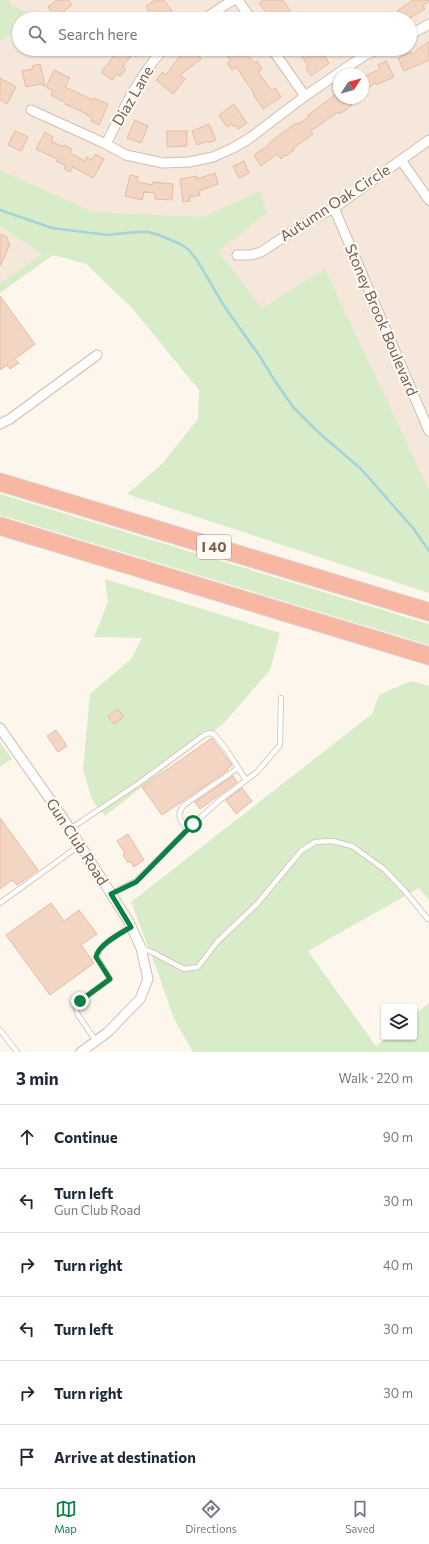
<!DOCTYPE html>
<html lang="en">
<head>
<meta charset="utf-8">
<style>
	body { margin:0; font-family:Commissioner,sans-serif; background:#f6f6f7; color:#1f2937 }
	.controls { position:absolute; right:12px; bottom:12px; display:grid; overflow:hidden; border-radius:4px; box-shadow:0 1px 3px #0004 }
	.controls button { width:36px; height:36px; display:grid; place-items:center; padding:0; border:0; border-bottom:1px solid #e0e1e3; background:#fff; color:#1f2937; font:20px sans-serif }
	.compass { position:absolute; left:333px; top:68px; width:36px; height:36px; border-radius:50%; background:#fff; box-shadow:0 1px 3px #0004; rotate:54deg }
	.stop { position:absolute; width:12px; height:12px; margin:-9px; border:3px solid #0b8043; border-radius:50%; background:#fff }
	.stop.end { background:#0b8043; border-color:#fff; box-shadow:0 1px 4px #0008 }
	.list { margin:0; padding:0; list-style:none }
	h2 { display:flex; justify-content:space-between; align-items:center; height:52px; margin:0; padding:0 16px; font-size:17px }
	h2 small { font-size:13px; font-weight:400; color:#747a83 }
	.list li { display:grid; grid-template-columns:26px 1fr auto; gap:12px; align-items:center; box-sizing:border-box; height:64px; padding:0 16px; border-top:1px solid #e0e1e3 }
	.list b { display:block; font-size:15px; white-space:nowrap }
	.list p { margin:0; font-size:13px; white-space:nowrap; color:#747a83 }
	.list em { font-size:13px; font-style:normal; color:#747a83 }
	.icon { flex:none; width:22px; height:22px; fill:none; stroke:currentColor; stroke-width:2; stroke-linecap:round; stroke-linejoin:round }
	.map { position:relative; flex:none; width:429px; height:1052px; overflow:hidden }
	.search { position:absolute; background:#fff; box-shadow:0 1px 3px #0004; left:12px; right:12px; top:12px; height:44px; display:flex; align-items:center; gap:10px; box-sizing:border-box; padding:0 14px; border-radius:22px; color:#747a83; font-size:15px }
	.sheet { height:436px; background:#fff }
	nav { display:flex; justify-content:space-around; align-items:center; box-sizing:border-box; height:56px; border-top:1px solid #e0e1e3; background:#fff; font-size:11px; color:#747a83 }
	nav a { display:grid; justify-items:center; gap:2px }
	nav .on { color:#0b8043 }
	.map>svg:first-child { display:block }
	.residential { fill:#f5e8da; fill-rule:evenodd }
	.green { fill:#d8ecc9 }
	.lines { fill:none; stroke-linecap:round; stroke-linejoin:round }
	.stream { stroke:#a5d3da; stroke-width:2.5 }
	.building { fill:#f3d5c3; stroke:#e6bba3 }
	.lane-casing { stroke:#d1beb0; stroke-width:6 }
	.street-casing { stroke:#d1beb0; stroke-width:11 }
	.highway-casing { stroke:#dad1cd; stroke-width:19 }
	.lane { stroke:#fff; stroke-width:4.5 }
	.street { stroke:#fff; stroke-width:9 }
	.highway { stroke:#f7b7a3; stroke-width:17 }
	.route { stroke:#0b8043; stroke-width:5 }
	.labels { text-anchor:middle; stroke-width:4; stroke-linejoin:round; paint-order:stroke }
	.shield { fill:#fffaf3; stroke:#a28b7f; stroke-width:1 }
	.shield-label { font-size:14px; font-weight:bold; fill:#7a5c4d }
	.street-label { font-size:15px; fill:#7a5c4d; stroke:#fffaf3 }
</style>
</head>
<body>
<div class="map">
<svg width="429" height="1052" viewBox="0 0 429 1052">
	<rect width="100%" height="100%" fill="#fdf6ec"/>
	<!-- residential -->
	<path class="residential" d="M0,0H429V543L92,212L0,170ZM19,19H410V49H19ZM339,74H363V98H339Z
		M0,226L42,254L0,283Z"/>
	<!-- green -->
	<path class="green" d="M0,0H9L11,5L37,17L34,19H19V29L0,41Z
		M0,170L93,212L204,217L260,191L267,213L218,251L262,308L325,269L429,490V593L127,494L161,465L198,419L199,390L131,307L86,264L53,255L0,293V283L42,254L0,226Z
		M0,494L429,624V645L0,515Z
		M105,579L280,633L270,670L224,723L105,816L93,802L83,770L90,694L131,659L142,638L94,637L108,602Z
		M411,681L429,686V900L419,888L308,951L376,1046L387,1037H414V1015L429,1003V1052H193L174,1019L157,970L131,902L372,714L379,695Z
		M0,742L12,759L0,767Z"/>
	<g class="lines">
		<!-- stream -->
		<path class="stream" d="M0,210L52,228L107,235L137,232H148L159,235L180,244L188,249L197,260L224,306L261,358L273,378L293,407L318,432L361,469L413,528L429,551"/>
	</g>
	<!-- building -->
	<path class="building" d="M57,0H68L72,5L56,17L48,7Z
		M155,0H164L173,13L165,19L162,15L157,19H143L150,13L146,6Z
		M263,0H283L296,19H271L259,3Z
		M413,0H429V1L423,6L425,9L415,15L408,19H402L397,11Z
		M429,41V60L404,71L398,58L411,52L412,54Z
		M119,49H143L136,57L133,54L123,66L126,69L120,76L117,74L112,80L101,72Z
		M194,49L201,59L180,75L185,79L173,94L156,80L163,72L166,75L177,60V59L183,54L185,56Z
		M229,49H244L254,63L257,61L262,69L258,72L272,91L275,88L281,97L263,109L253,94L254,93L236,67L232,70L227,63L231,61L225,52Z
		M297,49H320L329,63L311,76L306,68L308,66Z
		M386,61L394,77L376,85L375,83L363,92V77L380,69L378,65Z
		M40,64L45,86L40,84L26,87L22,71L33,69L32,66Z
		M54,70L70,78L65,87L93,100L94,98L108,104L99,125L91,121L92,118L86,115L87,114L65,104L66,103L51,95L53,91L46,87Z
		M0,78L16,87L7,104L0,100Z
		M339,92V98H347L352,105L340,114L338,112L311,131L313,134L293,148L294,150L286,156L285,155L281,159L277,154L261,166L254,155L270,144L269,143L289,128L296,123L298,124L309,117L308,115Z
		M234,104L247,123L238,129L236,125L234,127L232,124L227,127L219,115Z
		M135,120L148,126L141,143L127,138Z
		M209,124L216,140L209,143L208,141L197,145L192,131Z
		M15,131L28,137L21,151L8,145Z
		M167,131H187V146L167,147Z
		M45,132L53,137L51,141L63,147L64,145L72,149L70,153L85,161L87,157L92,160L95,154L104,159L93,178L73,167L70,172L64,169L66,166L56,161L57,159L36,149Z
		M244,161L249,173L239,178L233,166Z
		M215,173L218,184L199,191L200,195L189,197L190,201L183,202L180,179L197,176V179Z
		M130,175L138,177L137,182L153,185V182L173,184L172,200L155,199V193L144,192L142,200L125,196Z
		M2,234L8,238L7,240L10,244L0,266V235H1Z
		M0,296L35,344L15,359L19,363L10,369L7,365L0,370Z
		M118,709L124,717L114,724L108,716Z
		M56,730L67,746L58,752L47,736Z
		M212,738L232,765L227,769L228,770L162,815L142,787Z
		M233,776L237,782L200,809L195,802Z
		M242,788L252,801L236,814L226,800Z
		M0,818L38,870L17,885L12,880L0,889Z
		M128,834L144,860L134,867L130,861L128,863L123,855L125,853L117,841Z
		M51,903L64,921L79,910L97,934L81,945L94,963L50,995L6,935Z"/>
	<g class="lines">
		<defs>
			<path id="lane" d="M70,829L139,783L204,735L210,733L214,734L226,749L246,780
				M187,830C181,820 175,816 184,805L238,768
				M111,894L136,881L193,824L220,800L257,772L280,745L281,698
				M0,903L80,845
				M141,948L152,952L184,969L198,967L217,942L257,904L301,851L315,842L332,841L352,846L384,869L404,890L428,919
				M0,1030L17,1052
				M96,1041L78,1015L76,1009L80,1001L110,979L97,957C98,945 121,933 131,927"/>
			<path id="street" d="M238,0L251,19
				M204,19L233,0
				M410,35L429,24
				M272,49L305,96
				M31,110L106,144L126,155L163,163L189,162L213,157L233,148L250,138L305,96L365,55L379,49
				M106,144C124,108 137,80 163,49
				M401,160L429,200
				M334,208L429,431
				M237,255H251L261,252L304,224L334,208L429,140
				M0,424L10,419L97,355
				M0,728L63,818L129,922L141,948L148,979L140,999L108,1032L81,1052"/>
			<path id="highway" d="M0,482L429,612
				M0,526L429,656"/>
		</defs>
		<!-- lane casing -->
		<use href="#lane" class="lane-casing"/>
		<!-- street casing -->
		<use href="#street" class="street-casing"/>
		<!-- highway casing -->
		<use href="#highway" class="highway-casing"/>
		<!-- lane -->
		<use href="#lane" class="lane"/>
		<!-- street -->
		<use href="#street" class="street"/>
		<!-- highway -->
		<use href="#highway" class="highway"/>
	</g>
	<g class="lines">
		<!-- route -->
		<path class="route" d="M80,1001L110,979L96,957C98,945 121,933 131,927L111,894L136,882L193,824"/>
	</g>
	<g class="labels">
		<!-- shield labels -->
		<rect class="shield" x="197" y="535" width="34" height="24" rx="3"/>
		<g class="shield-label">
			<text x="214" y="552">I 40</text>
		</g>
		<!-- street labels -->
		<g class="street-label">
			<text transform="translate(133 96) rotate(-60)" y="5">Diaz Lane</text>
			<text transform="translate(335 203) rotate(-33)" y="5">Autumn Oak Circle</text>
			<text transform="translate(381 320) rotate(67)" y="5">Stoney Brook Boulevard</text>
			<text transform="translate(77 842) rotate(57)" y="5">Gun Club Road</text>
		</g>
	</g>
</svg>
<div class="controls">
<button><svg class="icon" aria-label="layers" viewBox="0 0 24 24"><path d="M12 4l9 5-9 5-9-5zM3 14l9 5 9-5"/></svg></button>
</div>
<svg class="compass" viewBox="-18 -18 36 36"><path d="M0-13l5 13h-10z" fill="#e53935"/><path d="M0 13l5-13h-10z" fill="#747a83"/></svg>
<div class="stop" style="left:193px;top:824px"></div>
<div class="stop end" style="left:80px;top:1001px"></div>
<div class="search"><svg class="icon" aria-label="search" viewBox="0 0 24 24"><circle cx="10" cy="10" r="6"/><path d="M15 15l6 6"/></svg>Search here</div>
</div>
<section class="sheet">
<h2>3 min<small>Walk · 220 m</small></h2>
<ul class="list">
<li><svg class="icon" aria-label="ahead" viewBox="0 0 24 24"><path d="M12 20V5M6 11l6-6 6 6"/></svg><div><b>Continue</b></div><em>90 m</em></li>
<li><svg class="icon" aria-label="left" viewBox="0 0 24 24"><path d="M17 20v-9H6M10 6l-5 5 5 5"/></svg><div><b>Turn left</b><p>Gun Club Road</p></div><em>30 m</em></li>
<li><svg class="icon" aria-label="right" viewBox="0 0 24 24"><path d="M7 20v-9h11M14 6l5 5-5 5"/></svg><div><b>Turn right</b></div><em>40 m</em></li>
<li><svg class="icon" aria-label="left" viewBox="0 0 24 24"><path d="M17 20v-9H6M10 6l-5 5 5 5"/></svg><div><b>Turn left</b></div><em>30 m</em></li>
<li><svg class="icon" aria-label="right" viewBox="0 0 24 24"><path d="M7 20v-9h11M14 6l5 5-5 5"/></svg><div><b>Turn right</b></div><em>30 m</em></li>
<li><svg class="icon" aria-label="arrive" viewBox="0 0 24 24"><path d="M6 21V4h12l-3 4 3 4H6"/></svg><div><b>Arrive at destination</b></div></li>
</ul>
</section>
<nav>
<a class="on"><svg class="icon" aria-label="map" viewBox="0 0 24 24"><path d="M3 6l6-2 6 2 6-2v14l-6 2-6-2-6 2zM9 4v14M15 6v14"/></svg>Map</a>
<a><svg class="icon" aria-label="directions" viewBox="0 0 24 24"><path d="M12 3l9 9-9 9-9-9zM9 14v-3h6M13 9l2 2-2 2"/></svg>Directions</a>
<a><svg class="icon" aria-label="saved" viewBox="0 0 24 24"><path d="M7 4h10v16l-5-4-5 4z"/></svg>Saved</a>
</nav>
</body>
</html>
